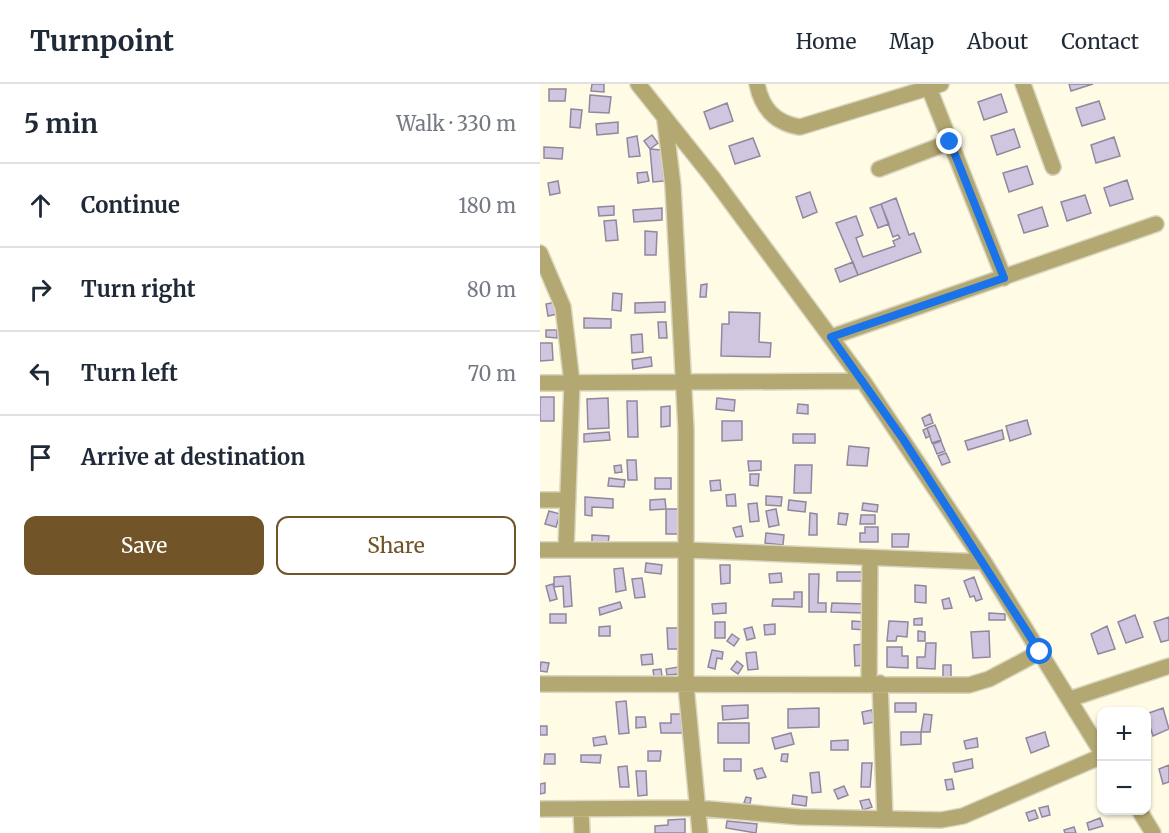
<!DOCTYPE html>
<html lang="en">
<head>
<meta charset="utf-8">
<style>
	body { margin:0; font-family:Merriweather,serif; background:#f2f2f3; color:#1f2937 }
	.controls { position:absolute; right:18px; bottom:18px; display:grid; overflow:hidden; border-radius:12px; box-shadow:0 2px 4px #0004 }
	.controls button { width:54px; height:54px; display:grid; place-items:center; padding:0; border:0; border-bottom:2px solid #e0e1e3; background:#fff; color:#1f2937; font:30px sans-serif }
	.stop { position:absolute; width:18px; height:18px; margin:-14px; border:4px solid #1a73e8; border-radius:50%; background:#fff }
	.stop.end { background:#1a73e8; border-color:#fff; box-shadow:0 2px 6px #0008 }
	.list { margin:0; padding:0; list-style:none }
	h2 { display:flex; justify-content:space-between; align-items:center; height:78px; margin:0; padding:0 24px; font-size:26px }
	h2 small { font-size:20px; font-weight:400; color:#747a83 }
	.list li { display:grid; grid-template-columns:39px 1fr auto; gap:18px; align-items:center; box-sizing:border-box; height:84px; padding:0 24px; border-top:2px solid #e0e1e3 }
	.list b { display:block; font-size:22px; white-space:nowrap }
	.list em { font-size:20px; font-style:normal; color:#747a83 }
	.actions { display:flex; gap:12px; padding:18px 24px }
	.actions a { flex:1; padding:14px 0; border:2px solid #715428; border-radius:12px; text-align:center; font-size:21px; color:#715428 }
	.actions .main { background:#715428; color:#fff }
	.icon { flex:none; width:33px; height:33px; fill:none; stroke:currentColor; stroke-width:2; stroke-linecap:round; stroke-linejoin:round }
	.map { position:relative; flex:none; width:629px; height:749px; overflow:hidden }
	header { display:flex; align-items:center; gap:36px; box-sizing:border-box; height:84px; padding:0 30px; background:#fff; border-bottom:2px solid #e0e1e3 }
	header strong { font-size:28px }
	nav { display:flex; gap:33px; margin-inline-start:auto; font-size:21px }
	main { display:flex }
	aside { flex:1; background:#fff }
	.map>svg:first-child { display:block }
	.building { fill:#d0c6e0; stroke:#91879f; stroke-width:1.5 }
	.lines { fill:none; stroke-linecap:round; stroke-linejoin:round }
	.minor-casing { stroke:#d8d5c0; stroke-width:18 }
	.minor { stroke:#b3a872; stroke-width:15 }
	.route { stroke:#1a73e8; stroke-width:8 }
</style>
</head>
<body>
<header>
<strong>Turnpoint</strong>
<nav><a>Home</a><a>Map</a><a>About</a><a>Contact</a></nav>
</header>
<main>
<aside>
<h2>5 min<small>Walk · 330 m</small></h2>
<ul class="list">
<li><svg class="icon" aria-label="ahead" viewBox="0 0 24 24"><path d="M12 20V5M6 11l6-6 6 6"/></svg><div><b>Continue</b></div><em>180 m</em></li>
<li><svg class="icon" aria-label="right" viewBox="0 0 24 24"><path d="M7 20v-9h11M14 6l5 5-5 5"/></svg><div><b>Turn right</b></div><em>80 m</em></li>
<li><svg class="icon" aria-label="left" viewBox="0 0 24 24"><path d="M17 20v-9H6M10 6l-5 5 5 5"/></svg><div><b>Turn left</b></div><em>70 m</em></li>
<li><svg class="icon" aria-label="arrive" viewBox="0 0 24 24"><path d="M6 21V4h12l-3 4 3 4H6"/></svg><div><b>Arrive at destination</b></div></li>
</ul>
<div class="actions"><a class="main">Save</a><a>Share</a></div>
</aside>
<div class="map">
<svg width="629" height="749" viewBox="0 0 629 749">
	<rect width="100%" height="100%" fill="#fffbe4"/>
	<!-- building -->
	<path class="building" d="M52,0H64V8L51,7Z
		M529,0H553L531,7Z
		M9,5H26L25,17H9Z
		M461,10L467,28L444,36L438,18Z
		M50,11L71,13L69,29L49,28Z
		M559,17L565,35L542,42L536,24Z
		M187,19L193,37L170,45L164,28Z
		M31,25L42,26L40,44L30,43Z
		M78,38V49L57,51L56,40Z
		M474,45L480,63L457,71L451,52Z
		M112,51L118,59L110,65L104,57Z
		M97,52L100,72L89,73L87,54Z
		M574,53L580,72L556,79L551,61Z
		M213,54L220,72L195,80L189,62Z
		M4,63L23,64L22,75L4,74Z
		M110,65L121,66L124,97L113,98Z
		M487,82L493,100L469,108L463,89Z
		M107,88L109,97L98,99L97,89Z
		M587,96L593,115L570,122L564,104Z
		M18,97L20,109L10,111L8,99Z
		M270,108L277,128L263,134L256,113Z
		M545,111L551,129L527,137L521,118Z
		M356,114L369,151L374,149L381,168L318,191L296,139L316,132L323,151L316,154L323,173L355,162L353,157L360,154L358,151L353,153L341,120Z
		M341,120L349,140L338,144L330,124Z
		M74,122V131L59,132L58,123Z
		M502,123L508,142L484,149L478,131Z
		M122,124V136L94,138L93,126Z
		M76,136L78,156L66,157L64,137Z
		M105,147L117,148L116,171H105Z
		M313,178L318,191L300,198L295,185Z
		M167,200L166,213H160L161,201Z
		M73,209L82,210L81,227L72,226Z
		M16,218L18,230L8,232L6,220Z
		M125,218V228L95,229V219Z
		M189,228L220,229L219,258L231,259L230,273L181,272L182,240H189Z
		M44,234L71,235V244H44Z
		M118,238H126L127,254H119Z
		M6,246H17V254L6,253Z
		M102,250L103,268L92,269L91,251Z
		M0,259H12L13,276L0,277Z
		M111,273L112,282L93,285L92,276Z
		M0,313H14V337H0Z
		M68,314L69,344L48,345L47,315Z
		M177,314L195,316L194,327L176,325Z
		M87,317H97L98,353H88Z
		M258,320L268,321V330L257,329Z
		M130,322V342L121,343V323Z
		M390,330L393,339L385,342L382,334Z
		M487,336L491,350L470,357L466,342Z
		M182,337H202V356L182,357Z
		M395,341L401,356L392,359L387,344Z
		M387,344L390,352L386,354L383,346Z
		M462,346L464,355L428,366L425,357Z
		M69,348L70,356L44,358V350Z
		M253,350H275V359H253Z
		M401,357L405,367L397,370L393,360Z
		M309,362L329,364L327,382L307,381Z
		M406,369L410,378L402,381L398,372Z
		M87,376H96L97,396H88Z
		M208,377H221V386L209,387Z
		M81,381L82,388L75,389L74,382Z
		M255,381H272L271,409H254Z
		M210,390H219L218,402L210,401Z
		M69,394L85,396L84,403L68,402Z
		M115,394H131V405H115Z
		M180,396L181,406L171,407L170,397Z
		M195,410L196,422H187L186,411Z
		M226,412L242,413L241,422L226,421Z
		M45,413L73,415V424L52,423V432L45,431Z
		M125,415L126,425L110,426V416Z
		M249,416L266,418L265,428L248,426Z
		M217,419L219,437L210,438L208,420Z
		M323,419L338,421L337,428L322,426Z
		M126,425H138V450H126Z
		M236,425L239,441L229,443L226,427Z
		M9,427L20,430L16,443L5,440Z
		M270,429L277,430V451H269Z
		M299,429L308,430L306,441L298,440Z
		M321,431H335V440H320Z
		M201,442L203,452L196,453L193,444Z
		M325,443H338V458H320V449H325Z
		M226,449L244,451L243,461L225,459Z
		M352,450H369L368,463H352Z
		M52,451L69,452L68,460L52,459Z
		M106,479L122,481L121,490L105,488Z
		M180,481H190V499L181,500Z
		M83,484L86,506L76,508L74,485Z
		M297,488H322V497H297Z
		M241,489L242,498L230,499L229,490Z
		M269,490H279L278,519H286V528H269Z
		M30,492L32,522L24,523L23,502L14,503V493Z
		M434,493L442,515L436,517L434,512L430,513L424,497Z
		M102,494L105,513L95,514L92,495Z
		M13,500L17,515L10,517L6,502Z
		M375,501L386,502V519L375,518Z
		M254,508H262V523L232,522L233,515H254Z
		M409,514L412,524L404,525L402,516Z
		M80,518L82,524L60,531L59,524Z
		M186,519V529L173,530L172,520Z
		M292,519L325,520V529L291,528Z
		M449,529L465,530V536H449Z
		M10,530H26V539H10Z
		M595,531L603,553L586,559L578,538Z
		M629,533V556L621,558L614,538Z
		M382,534V541H374V535Z
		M312,537L326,538V546L312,545Z
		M349,537L368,538L367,553L357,552L356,557H347Z
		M175,538H185V554H175Z
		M235,540V550L225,551L224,541Z
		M70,542V552H59V543Z
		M567,542L575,565L558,570L551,550Z
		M212,543L215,554L207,556L204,545Z
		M127,544H138L139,565H128Z
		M378,547L385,548V557H378Z
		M449,547L450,573L433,574L431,548Z
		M192,550L199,555L194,562L187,557Z
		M386,559H396L395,585L377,584V573H385Z
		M324,560L325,581L315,582L314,561Z
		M347,563H362V572H368V584L347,583Z
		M172,566L183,568L182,575L177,574L175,585L168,583Z
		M216,568L218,585L208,586L206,569Z
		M112,570L113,580L102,581L101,571Z
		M197,577L203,582L198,590L191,585Z
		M1,578L9,579L7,588L0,587Z
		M403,581H411V593L403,594Z
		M138,583L139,590L127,591L126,585Z
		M121,585L122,592L114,593L113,586Z
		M86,617L89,649L79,650L76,618Z
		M355,619H376V628H355Z
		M208,621V634L183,636L182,622Z
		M279,624V643L248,644V625Z
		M623,624L629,645L613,652L606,630Z
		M332,626L334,638L324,640L322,628Z
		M131,630H141L142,649H121L120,639H131Z
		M384,630L392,631L390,648H381Z
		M96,633H105L106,643L96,644Z
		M178,639H209V659H178Z
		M0,642H7V651H0Z
		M361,648H381V660L361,661Z
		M505,648L509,662L491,669L486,654Z
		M251,649L254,660L235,665L232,654Z
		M65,652L67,660L54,662L53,654Z
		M437,654L438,663L426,665L424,657Z
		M308,656V666H291V657Z
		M108,667H121L120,677H108Z
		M5,670H15V680H4Z
		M242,670H248L247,678L241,677Z
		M41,671H61L60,679L41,678Z
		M184,675H201V687H184Z
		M432,675L433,684L415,688L413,679Z
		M322,679H332L330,703H321Z
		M629,681V698L623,700L619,685Z
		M87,682L89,703H80L78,683Z
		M222,684L226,693L217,695L214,686Z
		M96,687H106L107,711L98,712Z
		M279,688L281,708L272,709L270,689Z
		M412,695L414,705L407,706L405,696Z
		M5,699V709L0,710V700Z
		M304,702L308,711L298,715L294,706Z
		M253,711L267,713L266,722L252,720Z
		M206,713L211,714L210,720L204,719Z
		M329,715L332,723L323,726L320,717Z
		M508,722L510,731L502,733L499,724Z
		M495,726L498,734L489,737L486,729Z
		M560,734L563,742L549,746L547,739Z
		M145,735V749H115V742L128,741V736Z
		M187,737L217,740L216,749L186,744Z
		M534,743L536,749H525L524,746Z"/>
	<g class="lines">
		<defs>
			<path id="minor" d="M98,0L173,94L323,297L444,478L562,669
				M217,0C222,25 235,39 260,43L401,0
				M483,0L513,83
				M389,4L464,194
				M125,37L133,102L146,345V602L160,749
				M339,85L410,58
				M0,169L23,223L32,299L26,465
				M291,253L616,140
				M0,299L323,297
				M0,416H28
				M0,466H147L444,478
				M329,599L330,474
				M340,599L345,735
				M0,600L429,601L449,595L500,568
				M530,615L629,582
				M0,725L157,724L260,733L401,736L423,732L562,672
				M41,726L42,749
				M599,726L613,749"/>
		</defs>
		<!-- minor casing -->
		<use href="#minor" class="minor-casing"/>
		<!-- minor -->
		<use href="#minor" class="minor"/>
	</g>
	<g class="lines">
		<!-- route -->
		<path class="route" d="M410,58L464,194L291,253L363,355L500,568"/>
	</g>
</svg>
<div class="controls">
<button>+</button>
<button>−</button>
</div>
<div class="stop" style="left:500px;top:568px"></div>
<div class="stop end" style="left:410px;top:58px"></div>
</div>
</main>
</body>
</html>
